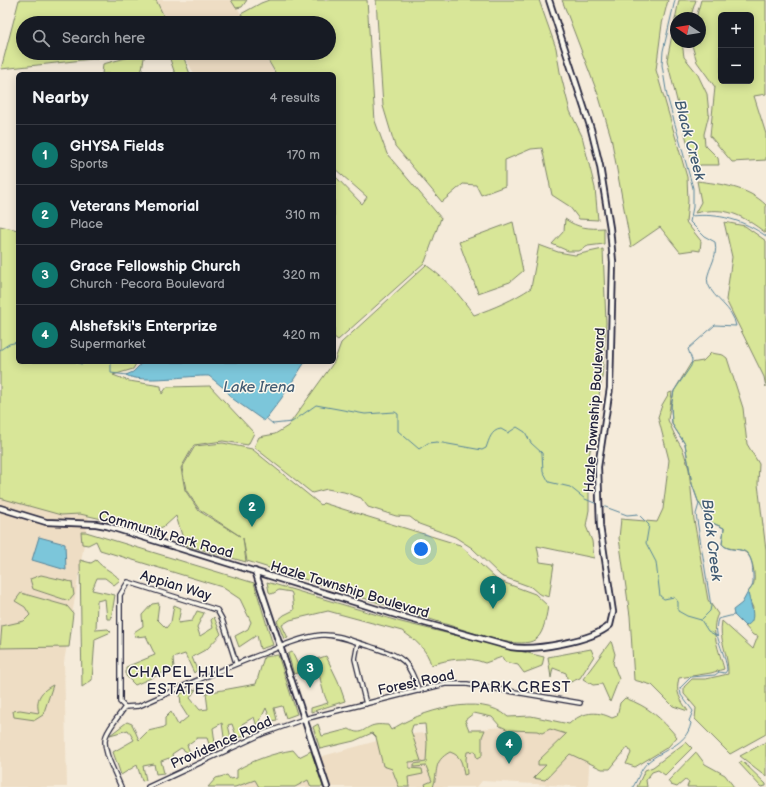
<!DOCTYPE html>
<html lang="en">
<head>
<meta charset="utf-8">
<style>
	body { margin:0; font-family:"Balsamiq Sans",sans-serif; background:#242831; color:#f1f3f6 }
	.controls { position:absolute; right:12px; top:12px; display:grid; overflow:hidden; border-radius:6px; box-shadow:0 2px 10px #0003 }
	.controls button { width:36px; height:36px; display:grid; place-items:center; padding:0; border:0; border-bottom:1px solid #363941; background:#171b24; color:#f1f3f6; font:20px sans-serif }
	.compass { position:absolute; left:670px; top:12px; width:36px; height:36px; border-radius:50%; background:#171b24; box-shadow:0 2px 10px #0003; rotate:282deg }
	.you { position:absolute; left:421px; top:549px; width:14px; height:14px; margin:-10px; border:3px solid #fff; border-radius:50%; background:#1a73e8; box-shadow:0 0 0 6px #1a73e833 }
	.badge { display:grid; place-items:center; width:26px; height:26px; border-radius:50%; background:#0f766e; color:#fff; font-size:13px; font-weight:700 }
	.pin { position:absolute; translate:-50% -33px; filter:drop-shadow(0 1px 2px #0008) }
	.pin::after { content:''; position:absolute; top:21px; width:14px; height:12px; background:inherit; clip-path:polygon(0 0,100% 0,50% 100%) }
	.list { margin:0; padding:0; list-style:none }
	h2 { display:flex; justify-content:space-between; align-items:center; height:52px; margin:0; padding:0 16px; font-size:17px }
	h2 small { font-size:13px; font-weight:400; color:#9ea1a6 }
	.list li { display:grid; grid-template-columns:26px 1fr auto; gap:12px; align-items:center; box-sizing:border-box; height:60px; padding:0 16px; border-top:1px solid #363941 }
	.list b { display:block; font-size:15px; white-space:nowrap }
	.list p { margin:0; font-size:13px; white-space:nowrap; color:#9ea1a6 }
	.list em { font-size:13px; font-style:normal; color:#9ea1a6 }
	.icon { flex:none; width:22px; height:22px; fill:none; stroke:currentColor; stroke-width:2; stroke-linecap:round; stroke-linejoin:round }
	.map { position:relative; flex:none; width:766px; height:787px; overflow:hidden }
	.search { position:absolute; background:#171b24; box-shadow:0 2px 10px #0003; left:16px; top:16px; width:320px; height:44px; display:flex; align-items:center; gap:10px; box-sizing:border-box; padding:0 14px; border-radius:22px; color:#9ea1a6; font-size:15px }
	.panel { position:absolute; background:#171b24; box-shadow:0 2px 10px #0003; left:16px; top:72px; width:320px; height:292px; border-radius:6px }
	.map>svg:first-child { display:block }
	.built { fill:#eeddc4 }
	.green { fill:#d8e698; stroke:#7d846a; fill-rule:evenodd }
	.water { fill:#7bc6da; stroke:#57849a }
	.lines { fill:none; stroke-linecap:round; stroke-linejoin:round }
	.stream { stroke:#57849a; stroke-width:1 }
	.minor-casing { stroke:#22223b; stroke-width:6 }
	.tertiary-casing { stroke:#22223b; stroke-width:8 }
	.minor { stroke:#fbf7ec; stroke-width:3.5 }
	.tertiary { stroke:#fbf7ec; stroke-width:4.5 }
	.labels { text-anchor:middle; stroke-width:3; stroke-linejoin:round; paint-order:stroke }
	.street-label { font-size:14px; fill:#22223b; stroke:#fbf7ec }
	.water-label { font-size:15px; font-style:italic; fill:#415b73; stroke:#fbf7ec }
	.neighbourhood-label { font-size:15px; letter-spacing:1px; fill:#22223b; stroke:#fbf7ec }
</style>
</head>
<body>
<div class="map">
<svg width="766" height="787" viewBox="0 0 766 787">
	<rect width="100%" height="100%" fill="#f5ebda"/>
	<filter id="ink" filterUnits="userSpaceOnUse"><feTurbulence type="fractalNoise" baseFrequency=".025" numOctaves="2"/><feDisplacementMap in="SourceGraphic" scale="8" xChannelSelector="R" yChannelSelector="G"/><feConvolveMatrix kernelMatrix="1 2 1 2 8 2 1 2 1" color-interpolation-filters="sRGB"/></filter>
	<g filter="url(#ink)">
		<!-- built -->
		<path class="built" d="M154,0H233L246,23H166Z
			M183,53H263L275,74H194Z
			M0,483L90,509L64,662L67,787H0Z
			M546,724L591,726L588,787L482,781L477,787H232L273,770L398,735Z"/>
		<!-- green -->
		<path class="green" d="M19,0H156L167,23H23V53H126L111,57L1,69Z
			M231,0H247L242,7L236,8Z
			M269,0H367L375,121L387,154L441,218L425,262L338,340L334,337V175L362,204L367,197L334,168V74H276L264,53H329V23H246L241,14L261,3Z
			M376,0H539L556,48L560,72L570,111L582,136L595,188L598,220L579,219L569,206L552,195L542,148L531,149L505,160V186L481,195L476,185L463,184L442,202L395,146L383,106Z
			M562,0H668L662,24L656,70L687,177L688,201L686,222L701,241L700,251L694,250L680,252L660,227L631,247L611,137L599,97Z
			M679,0H696L690,18H676V42H682L684,57L697,73L707,94L709,114L704,134L705,145L718,158L719,165H700L695,174L667,60Z
			M701,0H766V94L754,96L766,134V160L732,162L710,136L715,87L697,62L691,42H700V18H696ZM721,15H751V81H721Z
			M145,53L141,74H102L103,64Z
			M168,53H182L190,74H175Z
			M697,181C721,184 748,187 766,205V233C741,215 727,206 695,213L701,202Z
			M565,219C578,228 589,229 604,228V244L588,246L579,251H568L552,244L564,231Z
			M513,222L523,271L510,282L478,293L459,242Z
			M724,222L745,226L766,241V387L764,377L726,300L732,257Z
			M0,226L18,230V362H137L133,369L113,375L129,381L161,386L162,394L167,387L210,386L254,433L248,445L223,441L194,445L181,468L185,490L199,511L240,536L199,509L186,490L182,468L195,446L223,443L252,449L321,505L323,503L460,545L497,580L535,594L548,606C542,644 536,646 499,641L247,561L243,538L246,562L185,545L176,516L165,526L157,529L141,528L80,514L61,515L0,498Z
			M539,245L558,252L575,255L603,249L606,323L602,377L589,457V510L586,526L592,541L594,558L537,546L540,562L554,564L549,597L539,594L531,587L501,576L472,548L455,537L419,524L410,517L396,516L368,507L361,498L344,492L327,489L312,493L254,447L259,437L275,434L288,426L334,362L341,343L426,265C447,280 459,294 474,315C494,308 513,300 531,288Z
			M711,353L723,355L727,358L743,408L747,444L759,464L758,484L766,550V734L730,754L695,719L696,708L684,694V687L692,679H706L728,674C729,654 718,640 722,621L753,649L758,636L753,635L745,626H747L753,608C751,603 747,598 748,593C749,589 754,586 754,582C755,575 753,560 748,555C741,546 729,552 722,544L724,528L710,522L698,501L692,484L685,444L672,424L671,406L674,391L691,363L703,361Z
			M672,392L668,420L676,438L683,450L689,469L694,520L708,600L718,614C709,630 720,652 724,669L711,673L679,678C675,693 680,699 688,711L673,706L652,685L634,680L630,616L619,538L621,519L657,522L663,509L669,460L658,417L662,405L669,393Z
			M81,532H86L254,583L273,645L260,649L257,635L239,647L235,636L248,629L251,622L240,599L222,587L100,550L96,541L88,545L82,544Z
			M80,560L91,563L96,560C103,569 113,571 120,580L114,585L105,578H97L92,590L115,595L111,619H107L105,599L97,601L96,630L108,629L111,632L95,639L92,680L82,687Z
			M41,575L72,582L74,595L69,601L33,589L30,579Z
			M267,582L401,622L544,657L542,666L524,673L518,665L505,662L502,657L485,663C467,656 449,659 431,665C428,650 414,639 402,631L328,611L290,620L282,625L288,638L284,639L277,621L284,615L294,610L292,594L291,592L279,590L272,594L269,592Z
			M21,593L67,606L73,613L69,647L0,648L2,626L24,621L30,615L25,607L15,601Z
			M159,603L157,619L166,628L171,622L174,605L181,608L178,623L192,621L197,611L204,613L197,627L200,636L213,628L211,620L214,617L221,634L207,649L192,657L197,670L194,673L185,654L173,658L174,668L135,685L126,676V667L155,655L146,636L135,637L134,632L143,626L142,615L152,604Z
			M611,641L615,654L613,663L619,679L610,702L602,684L593,685L583,679Z
			M591,649L594,656L580,678L568,683L566,673L553,668L551,678L548,657Z
			M292,652L298,665L326,656L338,681L345,701L311,712V708L328,703C322,692 321,679 317,667L294,674L288,654Z
			M278,655L297,714L286,718L282,706L274,708L277,720L271,721L266,708L257,727L254,717L242,724L245,736L237,738L232,724L228,725L232,742L225,744L222,723L213,728L215,743H219L220,747L211,750L207,738H197L187,745L191,755L181,748L172,754L175,766L169,758L161,761L164,773L156,774L154,764L143,766L146,780L142,781L137,765L121,775L113,752L134,740L128,730L110,735L127,722L132,724L139,740L148,731L165,727V718L171,712L178,725L188,717L181,706L180,694L196,689L190,698L200,710L208,709L206,693L256,684L264,657Z
			M53,685L43,715L35,720L14,717L13,711L20,710L39,713C35,699 41,691 53,685Z
			M625,698C649,707 660,717 677,737L668,747L635,767L626,764L631,753L628,747L610,769H602L570,754L545,780L533,778L546,765H538V761L566,734L550,729L542,733L537,731L509,730L500,726L492,717L474,713L465,720L469,730H485L482,737V756L477,759L475,751L467,752L466,759L467,774L464,775C462,764 462,756 450,752C432,762 439,771 433,787H426L425,784L432,781L426,766L414,767V764L426,762L427,743L425,724L413,725L411,731L421,761L409,762V768L422,769L423,774L408,777L409,787H399L392,769L383,766L376,737L372,733L354,741L320,749L313,727L318,724L322,736L349,729C362,737 364,727 375,725C379,724 384,725 388,725L391,730C419,711 481,692 508,717L531,716L569,724C582,712 596,710 612,718L617,716L620,703Z
			M686,742L692,748L665,775L658,770L652,772L646,780L647,787H637L645,770L653,767Z
			M766,742V776L740,756Z
			M293,750L299,757L311,751L323,787H311L308,780L295,787H259L255,780L235,787H208L216,778L227,775L230,779L237,778V770C253,760 274,753 293,750Z
			M696,752L705,764L725,775L734,787H687L689,782L685,780L677,787L671,785L668,781Z
			M742,761L766,784V786L761,787L739,763Z"/>
		<!-- water -->
		<path class="water" d="M143,362H305L281,399L264,421L233,399L226,390L209,376C190,375 141,384 126,375L133,372Z
			M39,537L65,544L66,570L32,560Z
			M748,592C749,602 760,622 745,626L734,615L733,610L742,603Z"/>
		<g class="lines">
			<!-- stream -->
			<path class="stream" d="M675,0L663,51L662,65L667,96L693,188V207L690,222L704,236L715,242C719,260 704,272 708,284C714,300 733,307 736,326L715,325L688,349L692,360L691,366L674,391L671,406L672,424L685,444L692,484L698,501L710,522L724,528L722,544C733,557 752,537 753,575C753,583 754,586 748,592
				M691,216C719,213 743,220 766,236
				M0,350L9,344L18,342
				M76,362L81,364L89,362
				M111,362V373L127,375
				M266,418L273,424L292,422L316,405L365,414L395,412L398,414V431L419,449L428,443L437,442L482,450L486,448C489,440 491,430 501,429L508,433L517,427L525,432L531,443L542,453L543,471L549,482L570,487L585,499L597,504
				M699,504L696,514L711,606L710,611L702,619
				M600,505L627,515L638,514L649,525L646,543L656,562L660,596L664,599L674,597L678,602V611L687,616L701,620
				M701,620L708,631L717,636
				M633,787C638,779 640,770 647,763C663,748 686,747 691,723L689,721L693,711L681,695L680,688L691,677L715,675L719,672L725,673L727,670C726,653 712,636 718,619L734,615"/>
			<defs>
				<path id="minor" d="M358,643L355,659L366,704
					M125,707L139,706C182,687 225,667 270,651C286,644 305,636 322,635C338,634 354,642 369,646C404,658 406,656 419,691
					M125,707L120,702V595L128,582L217,610L222,619L236,663
					M121,787C116,774 101,749 106,736C110,726 119,716 125,707
					M148,787L262,734L304,719L445,684H467L580,703"/>
				<path id="tertiary" d="M0,508L46,522L96,524L107,526L403,617L511,647C534,651 593,641 610,625L613,612L600,526L598,467L610,388L613,262L610,228L600,166L591,129L549,0
					M255,571L327,787"/>
			</defs>
			<!-- minor casing -->
			<use href="#minor" class="minor-casing"/>
			<!-- tertiary casing -->
			<use href="#tertiary" class="tertiary-casing"/>
			<!-- minor -->
			<use href="#minor" class="minor"/>
			<!-- tertiary -->
			<use href="#tertiary" class="tertiary"/>
		</g>
	</g>
	<g class="labels">
		<!-- street labels -->
		<g class="street-label">
			<text transform="translate(594 410) rotate(-86)" y="5">Hazle Township Boulevard</text>
			<text transform="translate(166 534) rotate(16)" y="5">Community Park Road</text>
			<text transform="translate(176 585) rotate(17)" y="5">Appian Way</text>
			<text transform="translate(350 589) rotate(17)" y="5">Hazle Township Boulevard</text>
			<text transform="translate(416 682) rotate(-12)" y="5">Forest Road</text>
			<text transform="translate(221 742) rotate(-24)" y="5">Providence Road</text>
		</g>
		<!-- water labels -->
		<g class="water-label">
			<text transform="translate(690 140) rotate(75)" y="5">Black Creek</text>
			<text x="259" y="392">Lake Irena</text>
			<text transform="translate(712 540) rotate(83)" y="5">Black Creek</text>
		</g>
		<!-- neighbourhood labels -->
		<g class="neighbourhood-label">
			<text x="181" y="677">CHAPEL HILL<tspan x="181" dy="17">ESTATES</tspan></text>
			<text x="521" y="692">PARK CREST</text>
		</g>
	</g>
</svg>
<div class="controls">
<button>+</button>
<button>−</button>
</div>
<svg class="compass" viewBox="-18 -18 36 36"><path d="M0-13l5 13h-10z" fill="#e53935"/><path d="M0 13l5-13h-10z" fill="#9ea1a6"/></svg>
<div class="you"></div>
<div class="pin badge" style="left:493px;top:609px">1</div>
<div class="pin badge" style="left:252px;top:527px">2</div>
<div class="pin badge" style="left:310px;top:688px">3</div>
<div class="pin badge" style="left:509px;top:764px">4</div>
<div class="search"><svg class="icon" aria-label="search" viewBox="0 0 24 24"><circle cx="10" cy="10" r="6"/><path d="M15 15l6 6"/></svg>Search here</div>
<section class="panel">
<h2>Nearby<small>4 results</small></h2>
<ul class="list">
<li><span class="badge">1</span><div><b>GHYSA Fields</b><p>Sports</p></div><em>170 m</em></li>
<li><span class="badge">2</span><div><b>Veterans Memorial</b><p>Place</p></div><em>310 m</em></li>
<li><span class="badge">3</span><div><b>Grace Fellowship Church</b><p>Church · Pecora Boulevard</p></div><em>320 m</em></li>
<li><span class="badge">4</span><div><b>Alshefski's Enterprize</b><p>Supermarket</p></div><em>420 m</em></li>
</ul>
</section>
</div>
</body>
</html>
